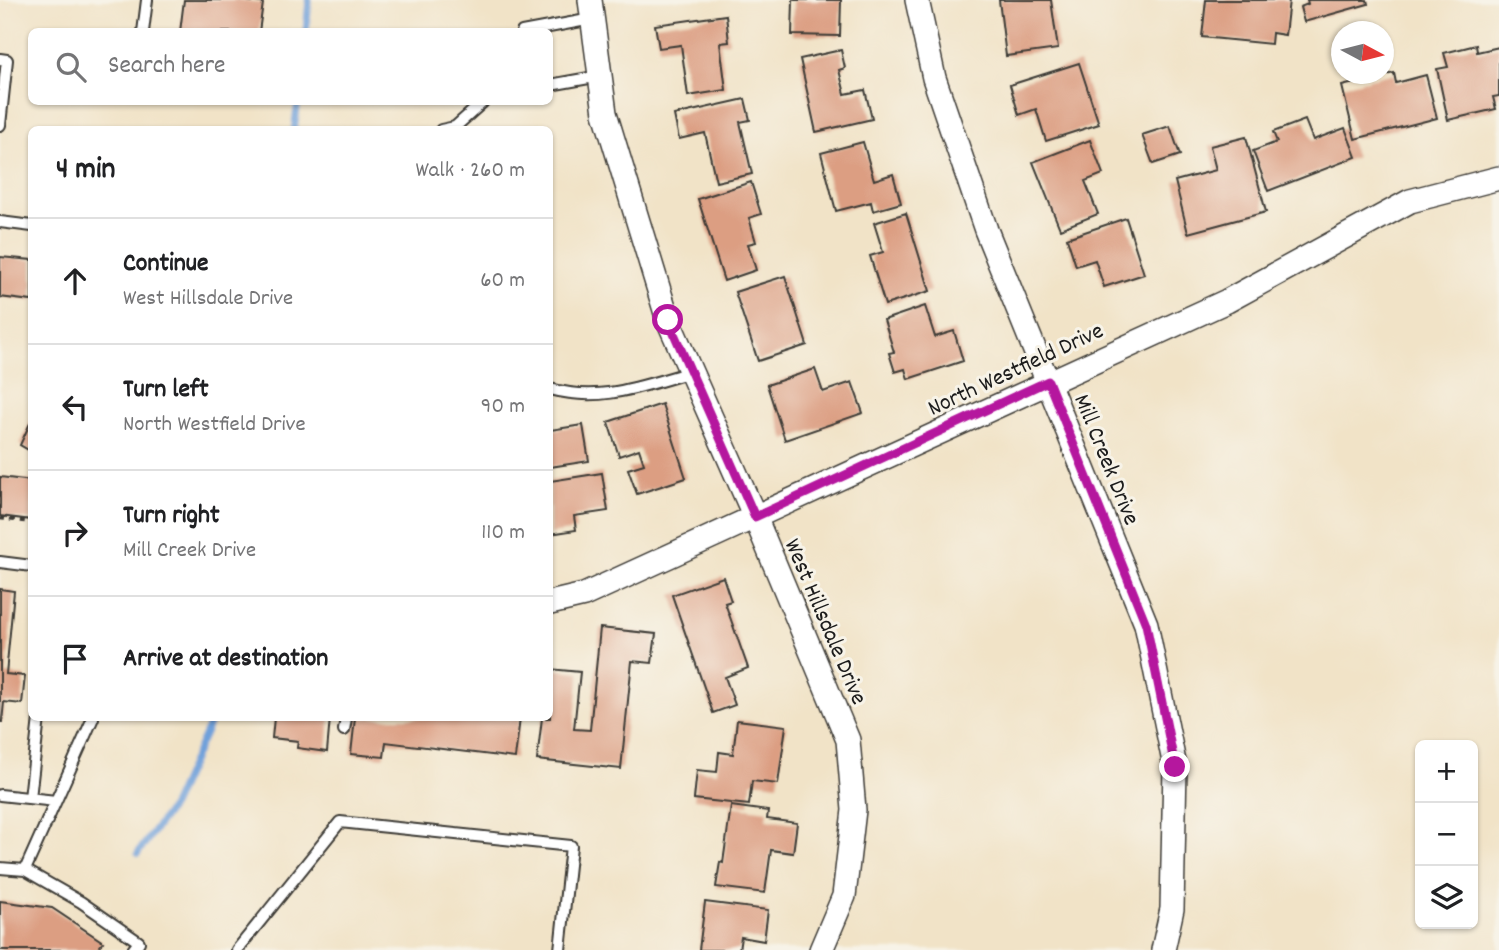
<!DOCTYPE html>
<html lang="en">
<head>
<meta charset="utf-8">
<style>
	body { margin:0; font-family:Dekko,sans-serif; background:#f6f6f6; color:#202124 }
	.controls { position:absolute; right:21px; bottom:21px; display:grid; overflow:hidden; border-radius:10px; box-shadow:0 2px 5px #0004 }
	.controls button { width:63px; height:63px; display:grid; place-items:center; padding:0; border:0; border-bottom:2px solid #e0e0e0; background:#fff; color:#202124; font:35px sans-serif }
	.compass { position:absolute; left:1331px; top:21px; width:63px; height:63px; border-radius:50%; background:#fff; box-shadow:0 2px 5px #0004; rotate:97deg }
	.stop { position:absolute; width:21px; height:21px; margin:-16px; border:5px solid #b5179e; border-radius:50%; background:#fff }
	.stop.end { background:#b5179e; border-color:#fff; box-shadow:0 2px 7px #0008 }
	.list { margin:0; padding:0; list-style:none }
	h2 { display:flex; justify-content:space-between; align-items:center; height:91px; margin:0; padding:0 28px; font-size:30px }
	h2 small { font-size:23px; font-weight:400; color:#757577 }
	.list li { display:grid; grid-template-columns:46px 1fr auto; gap:21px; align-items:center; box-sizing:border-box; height:126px; padding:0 28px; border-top:2px solid #e0e0e0 }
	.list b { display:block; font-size:26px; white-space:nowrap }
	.list p { margin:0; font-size:23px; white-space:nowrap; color:#757577 }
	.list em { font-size:23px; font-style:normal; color:#757577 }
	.icon { flex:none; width:38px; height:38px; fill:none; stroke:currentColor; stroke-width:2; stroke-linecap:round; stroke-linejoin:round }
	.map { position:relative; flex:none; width:1499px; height:950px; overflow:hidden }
	.search { position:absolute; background:#fff; box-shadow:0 2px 5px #0004; left:28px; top:28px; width:525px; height:77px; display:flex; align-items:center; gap:18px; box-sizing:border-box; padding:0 24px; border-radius:10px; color:#757577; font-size:26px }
	.panel { position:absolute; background:#fff; box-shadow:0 2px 5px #0004; left:28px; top:126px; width:525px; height:595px; border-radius:10px }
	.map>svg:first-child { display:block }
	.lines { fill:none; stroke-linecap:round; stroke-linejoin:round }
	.stream { stroke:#70a0da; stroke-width:7 }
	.building { fill:#dc9e82 }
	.lane-casing { stroke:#3c3a36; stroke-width:14 }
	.street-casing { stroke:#3c3a36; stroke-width:26 }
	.path { stroke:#3c3a36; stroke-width:4.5; stroke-dasharray:5 5; stroke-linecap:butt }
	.lane { stroke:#fff; stroke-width:10 }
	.street { stroke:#fff; stroke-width:23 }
	.route { stroke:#b5179e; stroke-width:9 }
	.labels { text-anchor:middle; stroke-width:6; stroke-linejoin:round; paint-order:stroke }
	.street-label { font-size:24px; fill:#1c1c1c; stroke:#f7f3e8 }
</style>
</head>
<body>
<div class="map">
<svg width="1499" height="950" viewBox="0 0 1499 950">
	<rect width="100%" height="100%" fill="#f7f3e8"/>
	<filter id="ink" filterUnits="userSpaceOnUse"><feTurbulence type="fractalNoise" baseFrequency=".0143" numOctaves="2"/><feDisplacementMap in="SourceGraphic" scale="14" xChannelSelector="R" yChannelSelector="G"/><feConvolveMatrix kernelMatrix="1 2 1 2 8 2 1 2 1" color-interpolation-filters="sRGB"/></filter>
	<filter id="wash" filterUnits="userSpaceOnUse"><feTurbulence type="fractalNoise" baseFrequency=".00686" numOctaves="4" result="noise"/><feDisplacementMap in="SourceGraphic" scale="28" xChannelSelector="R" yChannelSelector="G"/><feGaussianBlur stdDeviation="1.57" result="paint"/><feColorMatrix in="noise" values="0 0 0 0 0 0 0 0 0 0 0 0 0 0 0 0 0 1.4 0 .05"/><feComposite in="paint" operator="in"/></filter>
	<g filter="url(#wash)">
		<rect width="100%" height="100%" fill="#f1e3c7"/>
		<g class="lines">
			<!-- stream -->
			<path class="stream" d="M306,32L309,0
				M294,130L298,102
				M138,853L172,806L212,718"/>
		</g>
		<g id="blocks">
			<!-- building -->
			<path class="building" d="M184,0H239L263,3L259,32H180Z
				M793,0H841L840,36L792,35Z
				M999,0H1051L1058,49L1006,56Z
				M1206,0H1289L1285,35L1272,33L1271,44L1202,37Z
				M1307,0H1367L1368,4L1304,22L1300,7L1308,4Z
				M726,15L729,42L720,43L726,90L688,96L681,45L659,48L655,25Z
				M1476,45L1477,52L1499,47V96L1493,97L1496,109L1448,120L1437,69L1448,67L1444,53Z
				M841,50L845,68L839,70L845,94L865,90L872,119L816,132L800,59Z
				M1079,63L1099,124L1046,141L1036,109L1019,115L1010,85Z
				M1394,73L1396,83L1426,75L1437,118L1355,139L1342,86Z
				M745,99L750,120L740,122L752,174L716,182L705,133L679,139L674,115Z
				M1305,120L1313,140L1345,128L1356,157L1268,191L1253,151L1277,142L1273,132Z
				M1170,126L1180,155L1153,164L1142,135Z
				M1246,137L1266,212L1188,233L1175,181L1216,170L1210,146Z
				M1090,140L1103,174L1085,181L1098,214L1060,229L1033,162Z
				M863,142L874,180L893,174L901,203L873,211L871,202L836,211L821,153Z
				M751,182L761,214L749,218L756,242L748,244L756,270L724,281L698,199Z
				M906,213L930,291L885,305L870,256L883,252L874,223Z
				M1126,218L1144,274L1104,287L1095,260L1076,266L1067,238Z
				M0,257L32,260V301L0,297Z
				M785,276L807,345L758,361L735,292Z
				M925,306L935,337L954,331L963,361L908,379L905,369L895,372L889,353L894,352L884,320Z
				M815,369L823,392L852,382L863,413L785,440L767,385Z
				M662,404L686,478L637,494L628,469L644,464L639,449L619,456L608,422Z
				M32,419V452L20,445Z
				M583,425L589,461L550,467V430Z
				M602,473L608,511L574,516L576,530L550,534V481Z
				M0,477L32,481V520L0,516Z
				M723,577L731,601L725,603L748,668L725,677L735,705L713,713L672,595Z
				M0,589L14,591L6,674L25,676L22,704L4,702L2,722H0Z
				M600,628L656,634L652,663L632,661L621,769L537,760L542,718H550V669L580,672L574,729L590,730Z
				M274,718H330L327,752L297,748L298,741L272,738Z
				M355,718H520L515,758L386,742L384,757L351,754Z
				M737,720L786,726L778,784L752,781L749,805L694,799L697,770L717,772L719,752L733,754Z
				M731,806L768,811L767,819L797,823L793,853L771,850L765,893L716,887L720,862L723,863Z
				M0,901L52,908L103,942L97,950H0Z
				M705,902L768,910L764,941L741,937L739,950H699Z"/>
		</g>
	</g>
	<g filter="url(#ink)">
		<use href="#blocks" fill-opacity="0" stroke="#3c3a36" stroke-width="2"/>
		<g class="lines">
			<defs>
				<path id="lane" d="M143,32L147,0
					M522,32L592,19
					M0,59L7,60L0,125
					M550,85L600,76
					M441,130L455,127L483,102
					M0,222L32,226
					M550,389C602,403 641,386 691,372
					M0,562L32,566
					M93,718L25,870L81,902L139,942L133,950
					M344,730L346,718
					M0,795L56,801
					M30,798L39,718
					M0,868L25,870
					M237,950L340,822L571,846L560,950"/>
				<path id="street" d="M590,0L605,113L668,320L755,517L848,740L854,810L844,896L821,950
					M917,0L934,78L986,230L1146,624L1175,767L1172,909L1163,950
					M550,603L584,595L1227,301L1410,201L1499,178"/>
			</defs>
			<!-- lane casing -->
			<use href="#lane" class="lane-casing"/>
			<!-- street casing -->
			<use href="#street" class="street-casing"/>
			<!-- path -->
			<path class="path" d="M0,518L32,522"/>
			<!-- lane -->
			<use href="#lane" class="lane"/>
			<!-- street -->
			<use href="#street" class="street"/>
		</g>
	</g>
	<g class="lines" filter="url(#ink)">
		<!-- route -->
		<path class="route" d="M668,320L755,517L1048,381L1146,624L1175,767"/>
	</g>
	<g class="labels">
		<!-- street labels -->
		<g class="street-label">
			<text transform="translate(1015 368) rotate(-25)" y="8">North Westfield Drive</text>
			<text transform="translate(1108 459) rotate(68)" y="8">Mill Creek Drive</text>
			<text transform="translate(827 621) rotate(67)" y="8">West Hillsdale Drive</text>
		</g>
	</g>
</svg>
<div class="controls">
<button>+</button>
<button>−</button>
<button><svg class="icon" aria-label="layers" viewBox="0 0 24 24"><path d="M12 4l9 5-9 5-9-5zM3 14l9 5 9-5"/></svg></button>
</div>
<svg class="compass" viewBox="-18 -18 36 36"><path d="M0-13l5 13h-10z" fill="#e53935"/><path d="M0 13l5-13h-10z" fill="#757577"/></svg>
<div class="stop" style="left:668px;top:320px"></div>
<div class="stop end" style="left:1175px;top:767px"></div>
<div class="search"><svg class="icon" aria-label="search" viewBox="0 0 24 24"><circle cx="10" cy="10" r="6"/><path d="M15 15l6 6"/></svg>Search here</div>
<section class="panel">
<h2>4 min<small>Walk · 260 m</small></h2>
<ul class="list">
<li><svg class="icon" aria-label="ahead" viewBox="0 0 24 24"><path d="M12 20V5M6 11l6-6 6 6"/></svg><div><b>Continue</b><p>West Hillsdale Drive</p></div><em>60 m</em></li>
<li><svg class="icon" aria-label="left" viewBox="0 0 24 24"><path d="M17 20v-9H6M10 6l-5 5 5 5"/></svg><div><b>Turn left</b><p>North Westfield Drive</p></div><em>90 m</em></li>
<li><svg class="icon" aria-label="right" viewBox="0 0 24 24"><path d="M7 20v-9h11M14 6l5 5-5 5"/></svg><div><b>Turn right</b><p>Mill Creek Drive</p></div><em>110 m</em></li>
<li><svg class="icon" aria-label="arrive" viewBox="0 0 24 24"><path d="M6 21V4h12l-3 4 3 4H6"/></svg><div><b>Arrive at destination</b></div></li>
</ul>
</section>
</div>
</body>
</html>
